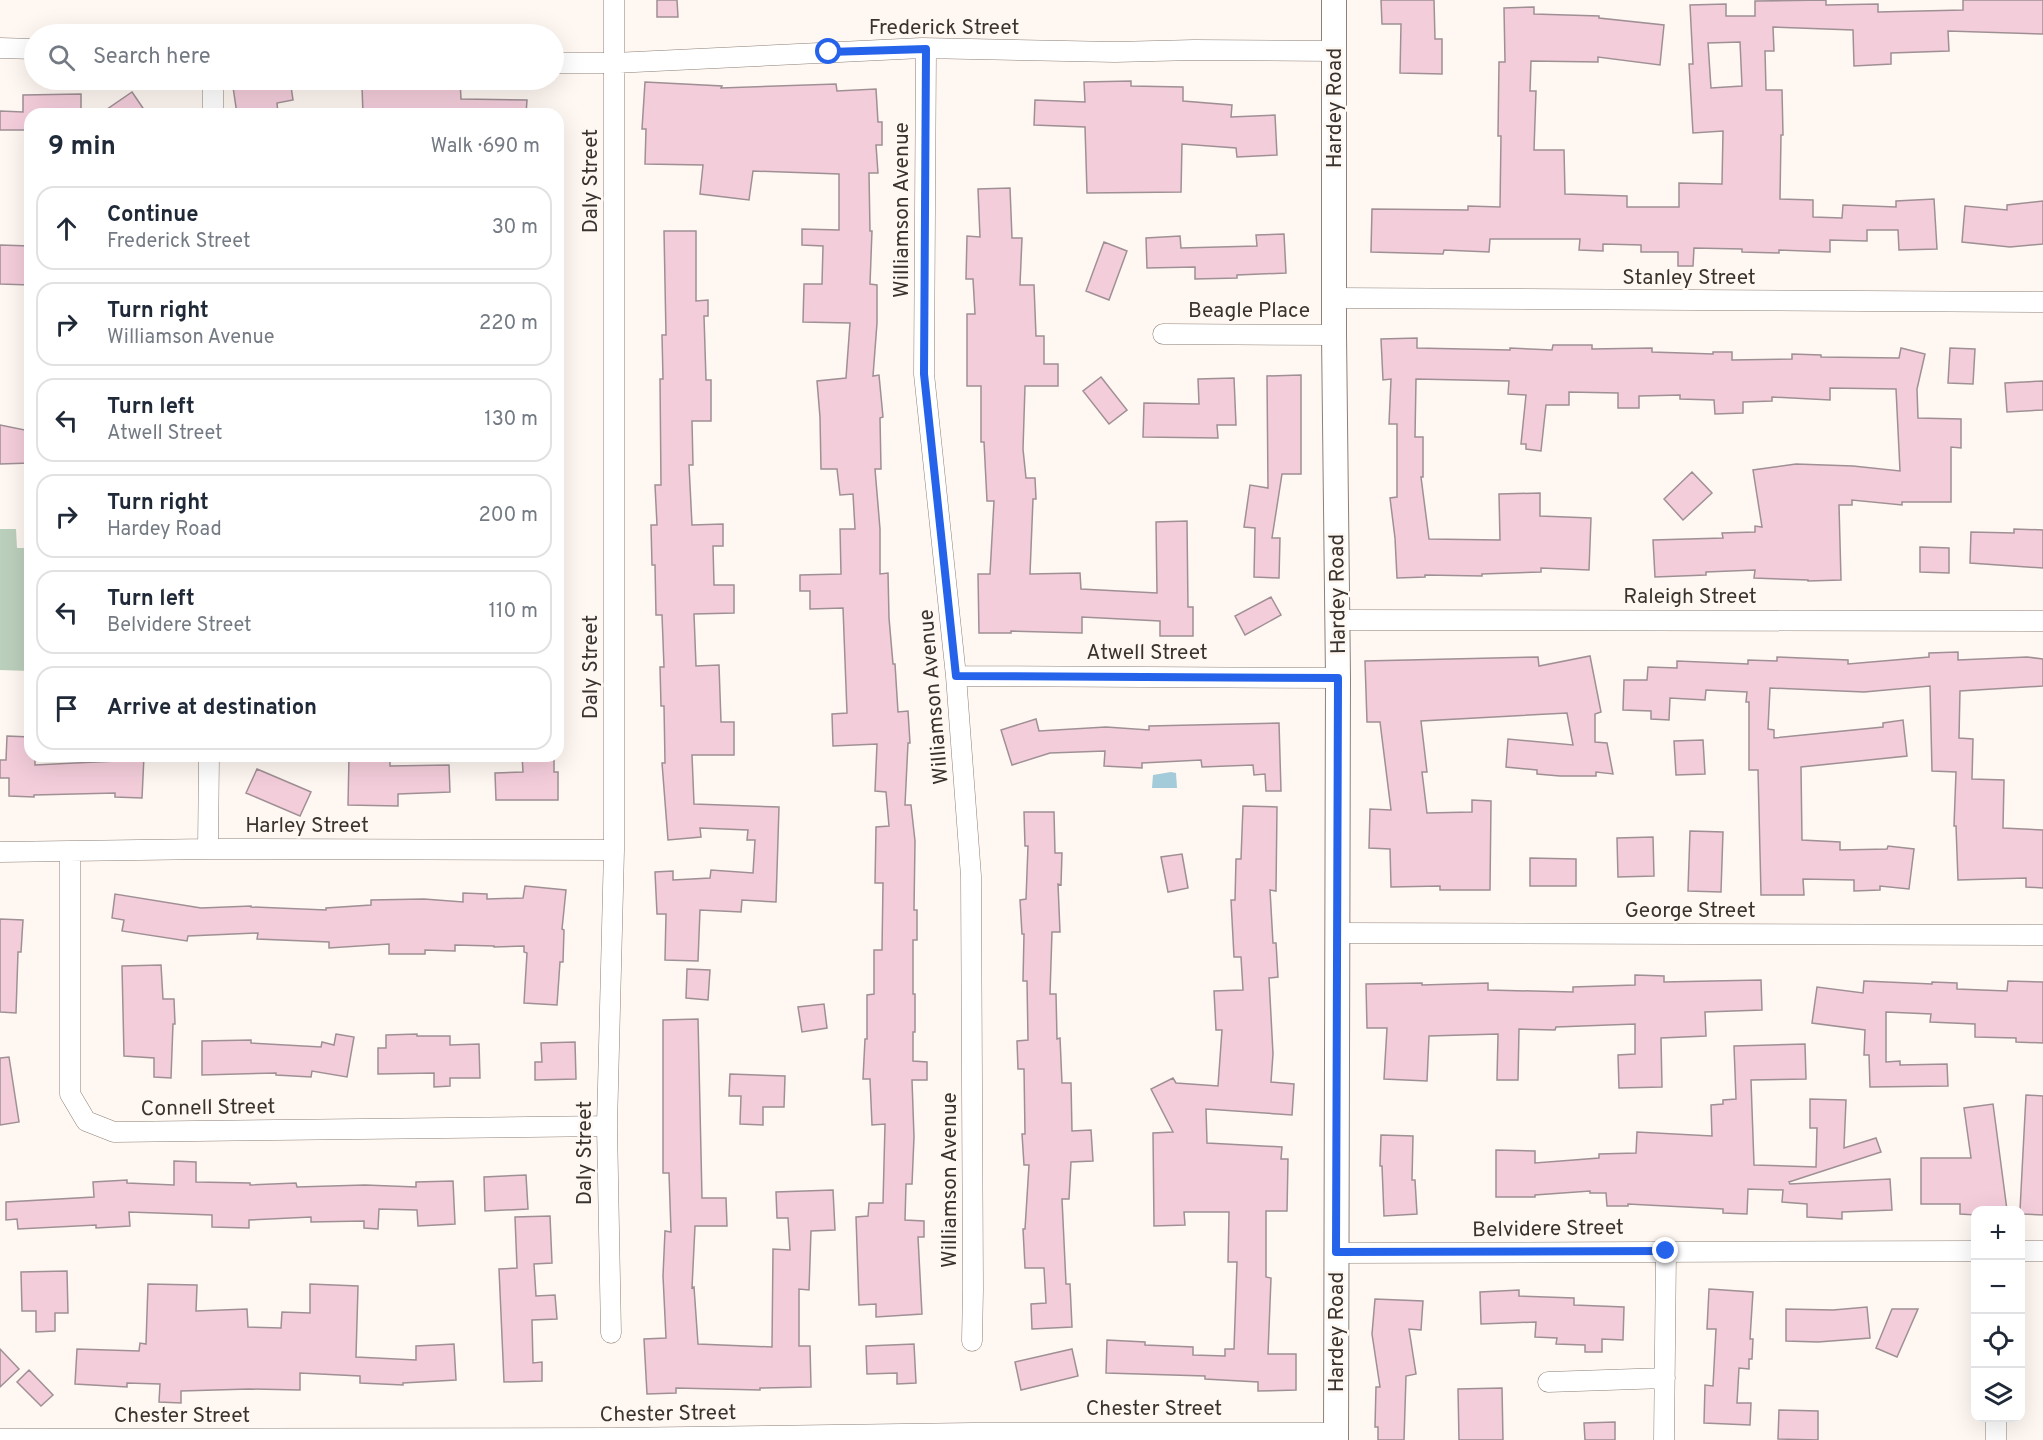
<!DOCTYPE html>
<html lang="en">
<head>
<meta charset="utf-8">
<style>
	body { margin:0; font-family:Overpass,sans-serif; background:#f6f6f7; color:#1f2937 }
	.controls { position:absolute; right:18px; bottom:18px; display:grid; overflow:hidden; border-radius:12px; box-shadow:0 6px 24px #0002 }
	.controls button { width:54px; height:54px; display:grid; place-items:center; padding:0; border:0; border-bottom:2px solid #e0e1e3; background:#fff; color:#1f2937; font:30px sans-serif }
	.stop { position:absolute; width:18px; height:18px; margin:-14px; border:4px solid #2563eb; border-radius:50%; background:#fff }
	.stop.end { background:#2563eb; border-color:#fff; box-shadow:0 2px 6px #0008 }
	.list { margin:0; padding:0; list-style:none }
	h2 { display:flex; justify-content:space-between; align-items:center; height:78px; margin:0; padding:0 24px; font-size:26px }
	h2 small { font-size:20px; font-weight:400; color:#747a83 }
	.list li { display:grid; grid-template-columns:39px 1fr auto; gap:18px; align-items:center; box-sizing:border-box; height:84px; margin:0 12px 12px; padding:0 12px; border:2px solid #e0e1e3; border-radius:18px }
	.list b { display:block; font-size:22px; white-space:nowrap }
	.list p { margin:0; font-size:20px; white-space:nowrap; color:#747a83 }
	.list em { font-size:20px; font-style:normal; color:#747a83 }
	.icon { flex:none; width:33px; height:33px; fill:none; stroke:currentColor; stroke-width:2; stroke-linecap:round; stroke-linejoin:round }
	.map { position:relative; flex:none; width:2043px; height:1440px; overflow:hidden }
	.search { position:absolute; background:#fff; box-shadow:0 6px 24px #0002; left:24px; top:24px; width:540px; height:66px; display:flex; align-items:center; gap:15px; box-sizing:border-box; padding:0 21px; border-radius:33px; color:#747a83; font-size:22px }
	.panel { position:absolute; background:#fff; box-shadow:0 6px 24px #0002; left:24px; top:108px; width:540px; height:654px; border-radius:18px }
	.map>svg:first-child { display:block }
	.green { fill:#bbd0bc }
	.water { fill:#a3cbd9 }
	.building { fill:#f4cddb; stroke:#9f9095; stroke-width:1.5; fill-rule:evenodd }
	.lines { fill:none; stroke-linecap:round; stroke-linejoin:round }
	.minor-casing { stroke:#8c8078; stroke-width:21 }
	.major-casing { stroke:#8c8078; stroke-width:26 }
	.minor { stroke:#fff; stroke-width:20 }
	.major { stroke:#fff; stroke-width:24 }
	.route { stroke:#2563eb; stroke-width:8 }
	.labels { text-anchor:middle; stroke-width:5; stroke-linejoin:round; paint-order:stroke }
	.street-label { font-size:21px; fill:#38332f; stroke:#fff7f1 }
</style>
</head>
<body>
<div class="map">
<svg width="2043" height="1440" viewBox="0 0 2043 1440">
	<rect width="100%" height="100%" fill="#fff7f1"/>
	<!-- green -->
	<path class="green" d="M0,529H16L17,548H30V671L0,670Z"/>
	<!-- water -->
	<path class="water" d="M1171,772L1176,773L1177,788H1152L1153,775Z"/>
	<!-- building -->
	<path class="building" d="M657,0H677L678,17H657Z
		M1381,0H1434L1435,39H1442V74L1400,73L1401,24H1382Z
		M1826,0V5L1878,4V12L1963,10V0H2043V34L1948,31L1949,51L1891,53V64L1854,66L1853,30L1773,27L1774,51H1765L1766,90H1782L1783,135H1781L1780,199L1813,200V217L1842,218L1843,205L1896,207V201L1934,199L1937,249L1899,250L1898,230H1867V241L1830,240V252L1779,250V253L1742,252V249L1694,248L1693,266H1678V252H1641V245L1603,244V251L1579,250L1580,239H1490L1489,252L1444,250L1443,254L1371,252L1372,209L1468,210V206L1500,207L1501,136H1498L1499,62H1505L1504,8L1534,7V14L1599,16V18L1664,25L1660,65L1598,57V62L1531,61L1530,91H1536L1534,150H1564L1565,194L1627,196V207H1679V183L1722,184L1723,131L1693,133L1689,64H1693L1690,5L1726,4V16H1755V1ZM1740,42L1742,86L1711,88L1708,43Z
		M290,80L293,100L277,103L278,114H237L233,87Z
		M460,80L461,99L527,100L526,114H363L362,87L418,86V81Z
		M1131,81V86L1183,87V101L1232,105L1231,117L1275,115L1277,155L1237,157L1236,148L1182,144L1181,192L1087,193L1085,127L1034,125L1035,100L1085,102L1084,82Z
		M645,82L722,86L721,88L836,84L837,91L876,89L878,122H882V145H876L878,173H869L870,231H872L870,284L877,285V323L873,376L879,375L883,417L880,418L881,469H875L880,529V574L888,573L889,618L893,664H895L898,712L908,711L910,743H908L905,805H911L915,841L914,910H917V940H913V994H915V1032H913V1061L927,1062V1080H912L914,1137L912,1184H906L905,1220L924,1221V1237H918L922,1314L876,1317V1304L859,1305L856,1217L868,1216L869,1203H883L885,1124L872,1125L870,1079H863L865,1039H867V995L874,994V950H882L883,883H875L876,827L889,826L886,792L875,791L877,744L833,746L832,714L847,713L843,608L810,609V591H800V575L841,574L840,529H855L853,494L840,495L837,469H821L820,417L817,381L846,378L850,323L803,322L804,284H822L823,246L802,245V229L839,230V174L753,171L749,200L700,194L703,165L645,164L646,129H642Z
		M132,92L147,114H100Z
		M81,94V114H30V130H0V111L23,112V95Z
		M1010,188L1012,238H1022L1020,285H1034L1036,336H1044V364H1058V386H1025L1023,449L1026,478H1035L1036,499H1033L1030,574L1080,573L1081,589L1157,593L1156,522L1187,521L1188,607H1193V636H1160V621L1082,617V633L1011,631V633H979L978,574H990L994,501H987L984,442H981V386H967V314H975L973,279H966L967,236L980,237L978,189Z
		M2043,201V244L2010,247L1962,242L1965,206L2007,210V205Z
		M664,231H696V301L708,300V316H704L706,380H711V421H692L693,465H689L692,525L723,524V546H713L714,585H734V613L694,614L696,666L719,665L721,722H734V755H692L694,804L779,807L776,902L742,900L741,912L700,910L698,961L665,960L666,914H657L655,872L673,871V880L710,878L711,870L753,873L755,840H747L748,830L700,828L701,837L668,840L662,763H665L664,706H661L660,667H664L662,615H656L655,565H652L651,525H657L655,485H661L660,379H663L662,335H666Z
		M1284,234L1286,273L1237,275V278L1195,279V267L1147,268L1146,238L1180,236L1181,248L1257,246L1256,235Z
		M1104,242L1127,251L1109,300L1086,291Z
		M0,245L30,246V285L0,284Z
		M1417,338V348L1510,350V348L1552,350L1553,345H1592V349L1652,348V352L1713,354V352H1732V360L1792,359V354L1821,355V357L1899,358L1901,348L1925,354L1917,389L1918,418L1961,419V448L1951,447V502H1902V505L1852,500V505H1839L1841,580L1808,581V580L1754,578L1755,570L1706,572V575L1655,577L1653,540L1723,538L1722,533L1755,532V526L1762,527L1753,470L1796,464L1853,466L1900,471L1896,389L1830,388V400L1772,397V401L1743,402V413L1715,414L1714,400L1680,399V395L1639,396V408H1618V393L1569,392V405H1546L1541,451L1526,449V444H1521L1526,395L1508,394L1509,381L1416,379L1415,437H1423V477H1421L1429,539L1500,540L1499,494L1540,493V516L1591,518L1589,570L1541,568V572L1482,574V576L1425,575V577L1397,578L1395,538L1390,498L1397,497V424H1389L1391,379L1383,380L1381,339Z
		M1950,348L1975,349L1973,384L1948,383Z
		M1301,375V474H1282L1272,538H1280L1279,578L1254,577L1255,528L1244,527L1250,485L1268,488L1267,376Z
		M1101,377L1127,410L1109,424L1083,391Z
		M1234,378L1236,425H1217L1218,438L1143,437L1144,403L1199,404L1198,379Z
		M2043,381V410L2007,412L2005,383Z
		M0,425L30,431V463L0,464Z
		M1692,472L1712,493L1683,520L1664,499Z
		M2014,529L2043,530V568L1970,563L1971,532L2014,533Z
		M1920,547L1949,548V573L1920,572Z
		M1271,597L1281,615L1245,635L1235,616Z
		M1958,652V660L2027,657L2043,659V686L1960,691L1959,738L1973,739L1972,779L2004,780L2003,828L2043,830V888L2026,887V878L1958,880L1956,826H1954L1956,772L1932,771L1930,686L1864,692L1770,688L1768,729L1774,730V738L1883,727V723L1903,720L1907,756L1801,767L1802,840L1840,842V850L1887,849L1888,846L1914,849L1909,889L1880,886V890L1854,891V880L1803,879L1804,895H1761L1758,770H1749V702H1746L1747,692L1706,690L1705,700L1670,698L1669,720L1651,719V711L1623,710L1624,680H1647L1648,667L1677,668V661L1748,664V660L1777,661V657L1848,660V664L1929,657V653Z
		M1590,656L1601,712L1595,714V742L1607,743L1613,774L1596,772V776H1560L1537,774V770L1506,767L1508,739L1573,745L1567,713L1421,721L1427,772H1422L1427,813L1472,812V800L1491,801L1490,890H1440V886L1391,887L1390,849L1369,848L1370,809L1391,810L1380,722H1367L1365,661L1538,657L1539,666Z
		M1036,719L1039,731L1106,727L1149,730V726L1279,723L1281,791H1266L1265,774L1254,775L1253,765L1202,767L1201,760L1142,763V768L1104,766L1105,751L1050,753L1012,765L1001,730Z
		M7,736L30,737V756H35V765L116,761V756H144L142,798L115,797V793L34,795V797L9,796V778H0V760H6Z
		M1703,740L1705,774L1676,775L1674,741Z
		M349,756H390V766L449,765L450,792L398,794V806L348,805Z
		M522,756H554V772H558V800H496L495,773L523,772Z
		M257,769L311,792L300,816L246,793Z
		M1243,806L1277,807L1276,891L1270,890L1273,943H1276L1278,977L1269,978L1273,1054L1271,1082L1294,1084L1292,1115L1206,1109L1207,1143L1282,1147L1281,1159H1288L1287,1211H1266V1277L1271,1278L1268,1354H1296V1390L1258,1391V1382L1205,1379V1376L1106,1373L1107,1340L1145,1342V1345L1193,1347V1355L1225,1356V1349H1234L1237,1262H1228L1229,1212H1184L1185,1225L1154,1226L1153,1133L1173,1132L1151,1089L1173,1078L1176,1083L1218,1086L1222,1030H1216L1214,991L1243,990L1241,957H1234L1231,900H1235L1236,859H1241Z
		M1024,812H1054L1055,853H1062L1061,885L1058,884L1060,932H1052L1050,994H1056L1057,1039L1060,1038L1062,1083H1071L1072,1131L1091,1130L1093,1161L1071,1162L1069,1199H1062L1066,1284H1070L1072,1327L1032,1329L1031,1304L1046,1303L1044,1268H1025L1023,1229H1025L1029,1165H1024L1022,1134H1025L1024,1069H1018L1017,1041L1028,1040L1027,981H1023L1024,934H1022L1020,900L1026,899L1028,846H1025Z
		M1690,831L1723,832L1721,892L1688,891Z
		M1653,837L1654,876L1618,877L1617,838Z
		M1182,854L1188,888L1168,892L1161,857Z
		M1530,858L1576,859V886H1530Z
		M525,886L566,890L562,929L564,930L563,962H560L557,1005L524,1003L527,953L524,952V946L494,947V946L455,945V951L425,950V954H389V944L329,948V942L257,939L258,933L188,936L187,941L122,931L124,920L112,918L115,894L201,908L251,906V907L326,910V908L371,905V900L424,899L463,902V893L487,894V899L523,898Z
		M0,919L23,920L21,952H18L16,1013L0,1012Z
		M161,965L163,999H174L175,1024H173L171,1078L154,1077V1058L124,1056L122,966Z
		M687,969L710,970L708,1000L686,998Z
		M1635,975L1664,976V982L1761,980L1762,1010L1705,1012L1706,1036L1661,1038L1662,1087L1619,1088L1618,1055L1635,1054V1024L1556,1027L1555,1030L1519,1029L1518,1080H1497L1498,1034L1429,1036L1427,1081L1384,1079L1387,1028H1367L1366,984L1422,983V985L1488,983V990L1573,992V987L1635,985Z
		M1864,981L1932,984V982L1957,983V989L2007,991L2008,981L2043,982V1043L2016,1042V1038L1975,1037V1024L1930,1022L1931,1014L1886,1012V1062L1900,1061V1065L1947,1064L1948,1086L1870,1087L1869,1055H1864L1865,1030L1812,1023L1817,987L1863,993Z
		M824,1004L827,1028L802,1032L798,1007Z
		M698,1019L702,1198H726L727,1226H695L692,1288L694,1287L698,1344L772,1347L773,1249L790,1250L788,1218H777L776,1192L833,1190L835,1230L811,1231L809,1290L799,1289V1346H810L811,1387L760,1388V1390L676,1388V1393L647,1394L644,1339L666,1338L663,1276L665,1231L671,1232L669,1173H663V1020Z
		M336,1034L354,1037L347,1077L312,1071L311,1077L276,1075V1073L202,1075V1041L251,1040V1043L321,1047L322,1042L334,1045Z
		M417,1034V1036H450V1045L479,1044L480,1078H450V1086L434,1087V1073L378,1074V1048H386V1035Z
		M575,1042L576,1079L535,1080V1062H542L541,1043Z
		M1805,1044L1806,1079L1751,1080L1754,1165L1816,1167L1817,1128H1810V1099L1846,1100L1844,1148L1876,1138L1881,1152L1789,1182L1790,1184L1890,1179L1892,1210L1842,1212V1219L1807,1217V1204L1782,1202L1783,1190L1748,1189L1747,1214L1723,1213V1209L1628,1204V1206H1607L1606,1193H1590V1191L1535,1195V1197H1496V1150L1535,1151V1163L1599,1158V1154L1636,1153L1637,1132L1712,1136L1711,1105L1723,1104V1100L1736,1099L1734,1046Z
		M9,1057L19,1122L0,1125V1058Z
		M730,1074L785,1076L784,1107H763V1125L740,1124L741,1096H729Z
		M2026,1095L2043,1096V1215L2020,1214V1210Z
		M1993,1104L2007,1210H1976V1215L1960,1214V1204H1921V1158H1971L1964,1108Z
		M1381,1135L1413,1136L1412,1180H1415L1417,1214L1384,1216L1382,1166H1380Z
		M174,1161L196,1162V1182L250,1183V1185L296,1183L297,1187L365,1185L416,1187V1182L453,1181L455,1224L418,1226L417,1210L379,1209L378,1229L364,1228V1221L311,1222V1217L249,1220V1228L212,1227V1215L129,1212L130,1226L96,1228V1225L18,1229L17,1219L6,1220V1202L94,1197L93,1182L127,1180V1183L174,1185Z
		M526,1175L528,1209L485,1211L484,1177Z
		M550,1216L552,1263L534,1264L536,1296L555,1295L557,1319L532,1320L533,1363L542,1362V1381L504,1382L499,1269L517,1268L515,1217Z
		M67,1271L68,1313H55V1331L36,1332V1311H22L21,1272Z
		M148,1284L197,1285L196,1311L247,1309L248,1327L281,1328L282,1312L310,1313V1284L358,1286L356,1357L416,1360V1346L454,1344L456,1380L403,1383V1385L360,1383V1376L300,1373V1390L249,1389L181,1391V1403L159,1402L160,1384L127,1383V1387L75,1384L77,1349L139,1351L140,1343L146,1344Z
		M1709,1289L1753,1292L1750,1339H1753L1752,1359H1749V1369L1739,1368L1737,1403H1751L1750,1425L1704,1423L1705,1385L1713,1386L1716,1329H1707Z
		M1519,1290V1296L1574,1298V1305L1624,1307L1623,1340L1602,1339V1352H1585V1345L1556,1344L1557,1338L1535,1337L1536,1322L1481,1324L1480,1292Z
		M1375,1299L1423,1301L1421,1330L1409,1329L1416,1374L1406,1376L1404,1440H1378V1427H1375L1376,1387H1380L1372,1334Z
		M1867,1307L1870,1338L1818,1342L1786,1341V1309L1833,1310Z
		M1892,1309H1918L1897,1357L1876,1348Z
		M914,1344L916,1383L897,1384V1373L867,1374L866,1346Z
		M0,1349L19,1369L0,1387Z
		M1072,1349L1078,1376L1021,1390L1015,1362Z
		M29,1370L53,1395L41,1406L17,1382Z
		M1502,1388L1503,1440H1459L1458,1389Z
		M1779,1410L1818,1411V1440L1778,1439Z
		M1615,1422V1440H1585L1584,1423Z"/>
	<g class="lines">
		<defs>
			<path id="minor" d="M0,48L34,49
				M926,49L924,374L956,676L971,876L973,1289L972,1341
				M554,63H614L922,48L1115,52L1194,50L1334,51
				M213,114V80
				M1334,298L2043,302
				M1163,334L1334,335
				M1337,620L2043,621
				M956,676L1338,678
				M208,849L209,756
				M0,852L208,849L614,850
				M70,852V1094L86,1121L114,1132L607,1126
				M1337,933L2043,935
				M2020,1251H2043
				M1336,1253L1976,1251
				M611,1333L607,1126L614,850V0
				M1548,1382L1665,1378
				M1996,1418V1440
				M0,1439L612,1438L972,1433H1337
				M1664,1440L1666,1251"/>
			<path id="major" d="M1334,0V335L1338,678L1336,1440"/>
		</defs>
		<!-- minor casing -->
		<use href="#minor" class="minor-casing"/>
		<!-- major casing -->
		<use href="#major" class="major-casing"/>
		<!-- minor -->
		<use href="#minor" class="minor"/>
		<!-- major -->
		<use href="#major" class="major"/>
	</g>
	<g class="lines">
		<!-- route -->
		<path class="route" d="M829,52L926,49L924,374L956,676L1338,678L1336,1252L1666,1251"/>
	</g>
	<g class="labels">
		<!-- street labels -->
		<g class="street-label">
			<text x="944" y="34">Frederick Street</text>
			<text transform="translate(1334 108) rotate(-90)" y="7">Hardey Road</text>
			<text transform="translate(590 181) rotate(-90)" y="7">Daly Street</text>
			<text transform="translate(901 210) rotate(-90)" y="7">Williamson Avenue</text>
			<text x="1689" y="284">Stanley Street</text>
			<text x="1249" y="317">Beagle Place</text>
			<text transform="translate(1337 594) rotate(-91)" y="7">Hardey Road</text>
			<text x="1690" y="603">Raleigh Street</text>
			<text x="1147" y="659">Atwell Street</text>
			<text transform="translate(590 667) rotate(-90)" y="7">Daly Street</text>
			<text transform="translate(933 697) rotate(-95)" y="7">Williamson Avenue</text>
			<text x="307" y="832">Harley Street</text>
			<text x="1690" y="917">George Street</text>
			<text transform="translate(208 1107) rotate(-1)" y="7">Connell Street</text>
			<text transform="translate(584 1153) rotate(-90)" y="7">Daly Street</text>
			<text transform="translate(949 1180) rotate(-90)" y="7">Williamson Avenue</text>
			<text transform="translate(1548 1228) rotate(-1)" y="7">Belvidere Street</text>
			<text transform="translate(1336 1332) rotate(-90)" y="7">Hardey Road</text>
			<text x="1154" y="1415">Chester Street</text>
			<text transform="translate(668 1413) rotate(-1)" y="7">Chester Street</text>
			<text x="182" y="1422">Chester Street</text>
		</g>
	</g>
</svg>
<div class="controls">
<button>+</button>
<button>−</button>
<button><svg class="icon" aria-label="locate" viewBox="0 0 24 24"><circle cx="12" cy="12" r="6"/><path d="M12 2v4M12 18v4M2 12h4M18 12h4"/></svg></button>
<button><svg class="icon" aria-label="layers" viewBox="0 0 24 24"><path d="M12 4l9 5-9 5-9-5zM3 14l9 5 9-5"/></svg></button>
</div>
<div class="stop" style="left:829px;top:52px"></div>
<div class="stop end" style="left:1666px;top:1251px"></div>
<div class="search"><svg class="icon" aria-label="search" viewBox="0 0 24 24"><circle cx="10" cy="10" r="6"/><path d="M15 15l6 6"/></svg>Search here</div>
<section class="panel">
<h2>9 min<small>Walk · 690 m</small></h2>
<ul class="list">
<li><svg class="icon" aria-label="ahead" viewBox="0 0 24 24"><path d="M12 20V5M6 11l6-6 6 6"/></svg><div><b>Continue</b><p>Frederick Street</p></div><em>30 m</em></li>
<li><svg class="icon" aria-label="right" viewBox="0 0 24 24"><path d="M7 20v-9h11M14 6l5 5-5 5"/></svg><div><b>Turn right</b><p>Williamson Avenue</p></div><em>220 m</em></li>
<li><svg class="icon" aria-label="left" viewBox="0 0 24 24"><path d="M17 20v-9H6M10 6l-5 5 5 5"/></svg><div><b>Turn left</b><p>Atwell Street</p></div><em>130 m</em></li>
<li><svg class="icon" aria-label="right" viewBox="0 0 24 24"><path d="M7 20v-9h11M14 6l5 5-5 5"/></svg><div><b>Turn right</b><p>Hardey Road</p></div><em>200 m</em></li>
<li><svg class="icon" aria-label="left" viewBox="0 0 24 24"><path d="M17 20v-9H6M10 6l-5 5 5 5"/></svg><div><b>Turn left</b><p>Belvidere Street</p></div><em>110 m</em></li>
<li><svg class="icon" aria-label="arrive" viewBox="0 0 24 24"><path d="M6 21V4h12l-3 4 3 4H6"/></svg><div><b>Arrive at destination</b></div></li>
</ul>
</section>
</div>
</body>
</html>
